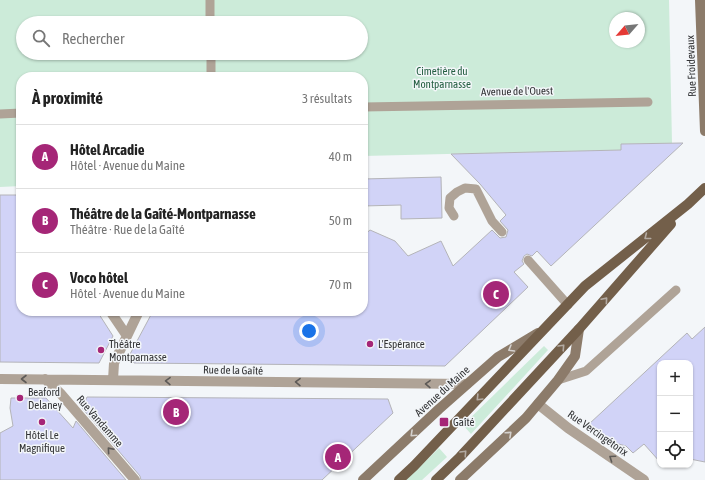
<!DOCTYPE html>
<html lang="fr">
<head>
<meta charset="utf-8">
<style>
	body { margin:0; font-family:"Asap Condensed",sans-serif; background:#f2f2f2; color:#222 }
	.controls { position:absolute; right:12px; bottom:12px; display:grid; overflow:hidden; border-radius:8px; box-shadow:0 1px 3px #0004 }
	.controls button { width:36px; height:36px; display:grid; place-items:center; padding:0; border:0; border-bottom:1px solid #e0e0e0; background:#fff; color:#222; font:20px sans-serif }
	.compass { position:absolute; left:609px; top:12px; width:36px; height:36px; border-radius:50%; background:#fff; box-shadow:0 1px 3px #0004; rotate:242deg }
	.you { position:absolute; left:309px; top:331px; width:14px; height:14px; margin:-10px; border:3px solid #fff; border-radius:50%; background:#1a73e8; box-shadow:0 0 0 6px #1a73e833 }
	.badge { display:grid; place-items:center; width:26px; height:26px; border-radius:50%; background:#a52677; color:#fff; font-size:13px; font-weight:700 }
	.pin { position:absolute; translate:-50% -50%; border:2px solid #fff; box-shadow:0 1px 4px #0006 }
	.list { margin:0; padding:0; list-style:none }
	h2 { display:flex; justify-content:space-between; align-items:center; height:52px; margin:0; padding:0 16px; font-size:17px }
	h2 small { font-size:13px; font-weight:400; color:#767676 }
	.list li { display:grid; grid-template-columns:26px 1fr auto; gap:12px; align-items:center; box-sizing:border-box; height:64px; padding:0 16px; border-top:1px solid #e0e0e0 }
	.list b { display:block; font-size:15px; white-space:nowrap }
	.list p { margin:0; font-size:13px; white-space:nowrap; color:#767676 }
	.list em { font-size:13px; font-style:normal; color:#767676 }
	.icon { flex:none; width:22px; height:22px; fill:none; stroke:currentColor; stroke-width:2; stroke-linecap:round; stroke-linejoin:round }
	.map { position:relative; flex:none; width:705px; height:480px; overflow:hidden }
	.search { position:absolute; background:#fff; box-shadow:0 1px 3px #0004; left:16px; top:16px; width:352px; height:44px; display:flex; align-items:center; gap:10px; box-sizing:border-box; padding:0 14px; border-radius:22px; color:#767676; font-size:15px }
	.panel { position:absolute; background:#fff; box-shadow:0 1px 3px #0004; left:16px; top:72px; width:352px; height:244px; border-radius:16px }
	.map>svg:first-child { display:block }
	.green { fill:#ccebd9; fill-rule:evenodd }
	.building { fill:#d1d3f7; stroke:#b4b4b8 }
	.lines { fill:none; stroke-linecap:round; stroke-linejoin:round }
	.lane { stroke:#afa397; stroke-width:9 }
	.street { stroke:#afa397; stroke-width:10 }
	.secondary { stroke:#8c7b6a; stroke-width:10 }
	.primary { stroke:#735f4a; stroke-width:10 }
	.oneway { stroke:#b3aaa2 }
	.oneway2 { stroke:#d4d1ce }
	.oneway3 { stroke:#5d5a57 }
	.poi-dot { fill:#a52677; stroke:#f3f6f9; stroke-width:1.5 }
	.labels { text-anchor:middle; stroke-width:3; stroke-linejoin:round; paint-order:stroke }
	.street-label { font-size:11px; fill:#313234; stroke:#f3f6f9 }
	.park-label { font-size:11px; fill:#235e41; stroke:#f3f6f9 }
	.poi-label { font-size:11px; fill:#313234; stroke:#f3f6f9; text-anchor:start }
</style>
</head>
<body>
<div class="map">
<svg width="705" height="480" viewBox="0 0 705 480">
	<rect width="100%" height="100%" fill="#f3f6f9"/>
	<!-- green -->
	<path class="green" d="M0,0H669L672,143L621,144V150L363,156V77H21V186L0,187ZM615,18H639V42H615ZM23,23H361V53H23Z
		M544,346L548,350L471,434L463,425Z
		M439,448L447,457L422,480H406Z"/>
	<!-- building -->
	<path class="building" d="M683,143L551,266L537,251L532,256L527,254L524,256L522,261L524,264L514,272L528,287L445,366L134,363L129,356L153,311H363V236L370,230L395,241L408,256L441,241L453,266L492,230L500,238L506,237L508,230L500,221L506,215L480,184L451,154L621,150V144Z
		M441,177L442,218L401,219V205L363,206V179Z
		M0,195H21V311H97L113,336L99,363L0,362Z
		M705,327V462L690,459V363H660V462L644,444L633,453L626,446L611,442V439L602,438L589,424L687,333L692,339Z
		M87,397L388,399L393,413L322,480H141L140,476L82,408Z
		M11,398H46L73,428L76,421L126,480H0V433L13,426L10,408Z"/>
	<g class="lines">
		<!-- lane -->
		<path class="lane" d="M210,0V23
			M211,53V77
			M363,107L648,102
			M0,114L21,113
			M454,216L449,208L450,198L457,192L465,188L476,189L492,221L502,232
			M528,260L568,305
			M558,380L586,371L676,290"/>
		<!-- street -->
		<path class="street" d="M110,311L127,336
			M0,379L467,384
			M45,379L61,394L135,480
			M113,380L114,363L139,311
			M538,404L568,428L644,480"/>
		<!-- secondary -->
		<path class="secondary" d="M700,0L705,131
			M363,480L439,409L498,357L538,333
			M460,480L526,418L558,380L575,356L579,329"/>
		<!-- primary -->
		<path class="primary" d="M399,480L414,466L585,286L688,204L705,188
			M436,480L460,457L579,329L671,224"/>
	</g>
	<!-- one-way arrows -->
	<defs><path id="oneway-chevron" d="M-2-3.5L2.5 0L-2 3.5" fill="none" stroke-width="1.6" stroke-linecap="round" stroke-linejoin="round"/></defs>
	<g class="oneway">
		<use href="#oneway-chevron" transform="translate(647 237) rotate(142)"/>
		<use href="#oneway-chevron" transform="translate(605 300) rotate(-49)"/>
		<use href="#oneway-chevron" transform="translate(562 347) rotate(-47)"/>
		<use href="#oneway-chevron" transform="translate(479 398) rotate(134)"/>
		<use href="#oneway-chevron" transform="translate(464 453) rotate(-47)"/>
	</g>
	<g class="oneway2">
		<use href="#oneway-chevron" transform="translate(511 349) rotate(150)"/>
		<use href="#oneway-chevron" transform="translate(413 434) rotate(137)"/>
		<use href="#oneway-chevron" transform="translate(509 434) rotate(-43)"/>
	</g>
	<g class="oneway3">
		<use href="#oneway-chevron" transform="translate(24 379) rotate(180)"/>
		<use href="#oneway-chevron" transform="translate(168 381) rotate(-179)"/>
		<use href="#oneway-chevron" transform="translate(298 382) rotate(-179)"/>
		<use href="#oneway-chevron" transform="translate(428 384) rotate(-179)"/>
		<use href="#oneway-chevron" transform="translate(110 450) rotate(-131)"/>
		<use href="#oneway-chevron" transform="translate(612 458) rotate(-145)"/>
	</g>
	<!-- markers -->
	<g class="poi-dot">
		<circle cx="370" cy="344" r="4"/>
		<circle cx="101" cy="350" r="4"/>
		<circle cx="20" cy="398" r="4"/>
		<circle cx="42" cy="422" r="4"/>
		<rect x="439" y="417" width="10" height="10" rx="2"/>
	</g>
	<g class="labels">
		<!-- street labels -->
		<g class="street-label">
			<text transform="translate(691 66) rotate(-92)" y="4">Rue Froidevaux</text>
			<text transform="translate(517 91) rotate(-1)" y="4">Avenue de l'Ouest</text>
			<text transform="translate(233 370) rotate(1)" y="4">Rue de la Gaîté</text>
			<text transform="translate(442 391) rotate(-42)" y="4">Avenue du Maine</text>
			<text transform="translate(100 421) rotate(49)" y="4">Rue Vandamme</text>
			<text transform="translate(598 433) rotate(35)" y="4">Rue Vercingétorix</text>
		</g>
		<!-- park labels -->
		<g class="park-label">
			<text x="442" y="75">Cimetière du<tspan x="442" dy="13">Montparnasse</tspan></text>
		</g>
		<!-- poi labels -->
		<g class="poi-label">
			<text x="109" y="348">Théâtre<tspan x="109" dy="13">Montparnasse</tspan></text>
			<text x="378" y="348">L'Espérance</text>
			<text x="28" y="396">Beaford<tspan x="28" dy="13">Delaney</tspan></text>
			<text x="453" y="426">Gaîté</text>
			<text x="42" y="439" text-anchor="middle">Hôtel Le<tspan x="42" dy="13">Magnifique</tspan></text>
		</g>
	</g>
</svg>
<div class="controls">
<button>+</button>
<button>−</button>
<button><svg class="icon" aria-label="locate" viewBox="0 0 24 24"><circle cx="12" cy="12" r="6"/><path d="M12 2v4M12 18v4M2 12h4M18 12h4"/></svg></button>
</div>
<svg class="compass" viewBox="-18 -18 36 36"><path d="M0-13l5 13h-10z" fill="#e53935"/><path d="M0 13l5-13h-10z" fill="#767676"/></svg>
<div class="you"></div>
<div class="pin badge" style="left:338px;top:457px">A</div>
<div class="pin badge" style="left:176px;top:412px">B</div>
<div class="pin badge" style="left:496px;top:294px">C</div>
<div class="search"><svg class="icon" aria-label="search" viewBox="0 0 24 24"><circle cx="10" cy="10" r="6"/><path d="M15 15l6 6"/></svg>Rechercher</div>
<section class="panel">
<h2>À proximité<small>3 résultats</small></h2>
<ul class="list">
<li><span class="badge">A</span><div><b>Hôtel Arcadie</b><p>Hôtel · Avenue du Maine</p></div><em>40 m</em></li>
<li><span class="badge">B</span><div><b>Théâtre de la Gaîté-Montparnasse</b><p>Théâtre · Rue de la Gaîté</p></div><em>50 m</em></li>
<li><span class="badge">C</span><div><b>Voco hôtel</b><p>Hôtel · Avenue du Maine</p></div><em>70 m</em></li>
</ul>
</section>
</div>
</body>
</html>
